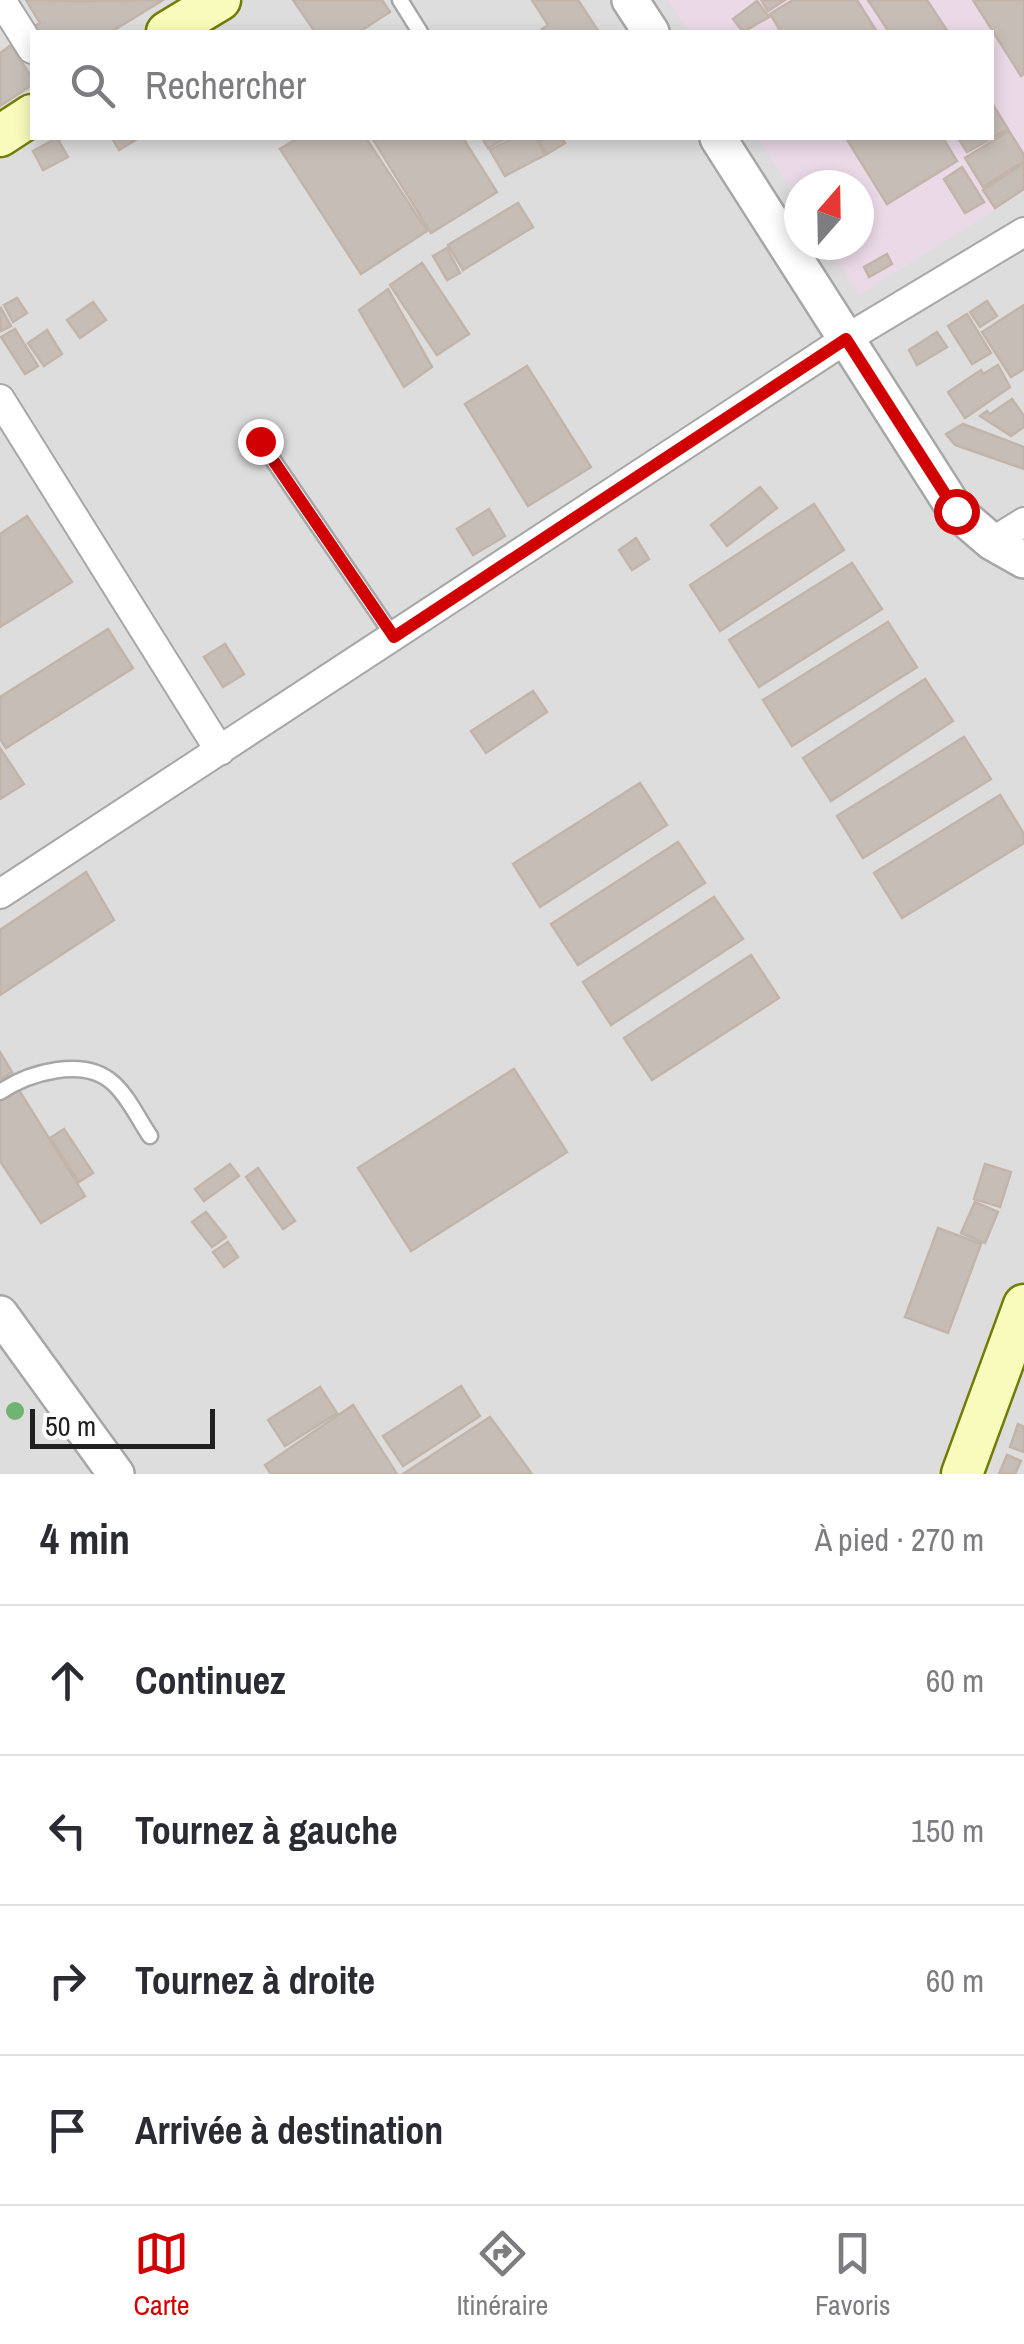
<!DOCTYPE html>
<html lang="fr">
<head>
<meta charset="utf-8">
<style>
	body { margin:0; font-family:"Archivo Narrow",sans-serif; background:#f2f2f3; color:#2b2b33 }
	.compass { position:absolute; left:784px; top:170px; width:90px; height:90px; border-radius:50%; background:#fff; box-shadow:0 5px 15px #0003; rotate:20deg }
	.scale { position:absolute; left:30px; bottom:25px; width:185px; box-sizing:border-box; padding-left:10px; border:5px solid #202020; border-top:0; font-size:28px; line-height:35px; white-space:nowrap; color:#202020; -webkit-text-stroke:8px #fff; paint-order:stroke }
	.stop { position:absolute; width:30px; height:30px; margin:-22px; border:8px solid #d10002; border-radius:50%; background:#fff }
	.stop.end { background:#d10002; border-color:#fff; box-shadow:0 2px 10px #0008 }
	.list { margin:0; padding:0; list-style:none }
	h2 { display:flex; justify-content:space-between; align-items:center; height:130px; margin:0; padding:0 40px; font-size:42px }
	h2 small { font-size:32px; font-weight:400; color:#7c7c81 }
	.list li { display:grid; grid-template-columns:65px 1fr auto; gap:30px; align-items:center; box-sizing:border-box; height:150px; padding:0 40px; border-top:2px solid #e1e1e2 }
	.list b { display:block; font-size:38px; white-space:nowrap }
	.list em { font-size:32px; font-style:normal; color:#7c7c81 }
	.icon { flex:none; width:55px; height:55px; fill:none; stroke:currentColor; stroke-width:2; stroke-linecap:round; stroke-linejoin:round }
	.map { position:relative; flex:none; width:1024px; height:1474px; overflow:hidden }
	.search { position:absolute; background:#fff; box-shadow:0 5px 15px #0003; left:30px; right:30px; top:30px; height:110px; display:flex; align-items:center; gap:25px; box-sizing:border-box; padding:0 35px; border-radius:0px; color:#7c7c81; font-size:38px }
	.sheet { height:730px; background:#fff }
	nav { display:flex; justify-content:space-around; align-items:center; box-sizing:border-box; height:140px; border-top:2px solid #e1e1e2; background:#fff; font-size:28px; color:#7c7c81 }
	nav a { display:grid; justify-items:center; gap:5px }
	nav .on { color:#d10002 }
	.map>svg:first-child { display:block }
	.residential { fill:#dedddd; fill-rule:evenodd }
	.industrial { fill:#ead9e7 }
	.building { fill:#c6bdb6; stroke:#c3b4a9; stroke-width:2.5 }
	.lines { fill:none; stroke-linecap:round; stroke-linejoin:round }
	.service-casing { stroke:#a7a7a7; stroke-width:19 }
	.minor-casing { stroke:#a7a7a7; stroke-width:32 }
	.tertiary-casing { stroke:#a7a7a7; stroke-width:40 }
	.secondary-casing { stroke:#717c03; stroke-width:45 }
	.service { stroke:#fff; stroke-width:14 }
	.minor { stroke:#fff; stroke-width:28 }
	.tertiary { stroke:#fff; stroke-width:35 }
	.secondary { stroke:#f8fbbb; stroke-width:40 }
	.tree { fill:#71b372 }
	.route { stroke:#d10002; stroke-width:12 }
</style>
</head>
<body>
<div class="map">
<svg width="1024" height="1474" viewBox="0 0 1024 1474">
	<rect width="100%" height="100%" fill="#f1eee7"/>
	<!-- residential -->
	<path class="residential" d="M0,0H1024V1474H0ZM32,32H992V138H32ZM799,185H859V245H799Z"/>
	<!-- industrial -->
	<path class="industrial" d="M667,0H1024V192L859,295L827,245H859V185H799V202L757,138H992V32H689Z"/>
	<!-- building -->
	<path class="building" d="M26,0L78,1L163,0L111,32H38L34,26L40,23Z
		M293,0H382L390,12L359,32H315Z
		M532,0H578L599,32H545L542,29L548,25Z
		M761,0H785L768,11Z
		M793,0H857L877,32H781L770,14Z
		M868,0H927L948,32H889Z
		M973,0H1024V74L1021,76Z
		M757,1L769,17L743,32L733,19Z
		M11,45L32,78V85L0,106V53Z
		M992,103L1008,129L967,152L958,138H992Z
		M1009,131L1024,155V161L983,187L965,158Z
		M57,138L68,157L43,170L33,151Z
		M112,138H139L119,150Z
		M298,138H366L427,231L361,274L280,149Z
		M372,138H463L497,192L431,233Z
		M482,138H506L488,148Z
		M513,138H536L545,155L505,176L490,150Z
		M546,138H562L565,143L547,154L539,141Z
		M846,138H943L957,161L887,204Z
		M1024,163V189L995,208L983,190Z
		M962,167L984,202L965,213L944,179Z
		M518,203L533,227L463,270L448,245Z
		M447,248L460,273L447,280L433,256Z
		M887,254L892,264L869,277L864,267Z
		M422,263L469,334L437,355L390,285Z
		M388,289L432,367L404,387L359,310Z
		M17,298L27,313L13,322L4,305Z
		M987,301L997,316L980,327L970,312Z
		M93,302L106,320L80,338L67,320Z
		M1024,305V369L1011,377L982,332Z
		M1,308L11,326L1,331L0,309Z
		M967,314L991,353L972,364L948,326Z
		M15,329L38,366L25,374L1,337Z
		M47,330L62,354L44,366L28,343Z
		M937,332L947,347L917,365L909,350Z
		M998,365L1010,387L965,418L948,392L981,370L983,374Z
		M527,366L591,467L528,506L465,404Z
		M1012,399L1024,416V427L1011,436L980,416L987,411L990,414Z
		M963,424L1024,447V469L955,445L946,434Z
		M760,487L777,508L727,546L711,525Z
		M814,504L844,550L720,631L690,585Z
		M489,509L505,536L473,555L457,529Z
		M27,516L72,582L0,627V534Z
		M636,538L649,559L632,570L619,550Z
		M852,563L882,609L759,687L729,640Z
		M888,622L917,667L792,746L763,700Z
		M108,629L133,668L6,748L0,739V697Z
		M225,644L244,674L223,687L204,657Z
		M925,679L953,721L831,801L803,758Z
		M533,691L547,712L486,753L471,731Z
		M964,737L991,779L863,858L837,816Z
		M0,748L24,784L0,799Z
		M640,783L667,825L540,907L513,864Z
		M1000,795L1024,834V843L902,918L874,873Z
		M678,842L705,883L578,965L551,924Z
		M86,872L114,920L0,995V930Z
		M714,897L743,939L611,1025L583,982Z
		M751,955L779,998L652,1080L624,1038Z
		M0,1052L12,1072L0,1080Z
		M514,1069L567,1152L411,1251L358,1168Z
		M17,1087L85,1196L41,1223L0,1161V1099Z
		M64,1129L93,1173L79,1182L50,1138Z
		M230,1164L239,1176L204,1201L195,1189Z
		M985,1164L1011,1172L1000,1207L974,1199Z
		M258,1168L295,1221L283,1229L246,1177Z
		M975,1202L998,1212L985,1243L961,1233Z
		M206,1212L226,1237L212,1247L192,1222Z
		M938,1228L981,1244L948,1333L905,1317Z
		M228,1242L238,1257L224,1267L213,1252Z
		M461,1386L480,1416L403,1466L383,1436Z
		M320,1387L337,1413L285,1446L268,1420Z
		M353,1405L397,1474H271L265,1465Z
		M490,1417L532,1474H403Z
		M1018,1424L1024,1427V1452L1010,1447Z
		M1007,1455L1021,1461L1015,1474H999Z"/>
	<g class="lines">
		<defs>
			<path id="service" d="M400,0L420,32
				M260,441L394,637
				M0,1092C28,1073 84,1056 113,1083C128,1096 139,1120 150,1136"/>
			<path id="minor" d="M1,0L32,49
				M0,399L220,751
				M992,542L1024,522
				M0,894L846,339L1024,232"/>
			<path id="tertiary" d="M630,0L651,32
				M718,138L956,511L992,542L1024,560
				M0,1314L116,1474"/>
			<path id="secondary" d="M167,32L220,0
				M0,136L32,115
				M962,1474L1024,1305"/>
		</defs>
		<!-- service casing -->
		<use href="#service" class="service-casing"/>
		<!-- minor casing -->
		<use href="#minor" class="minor-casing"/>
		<!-- tertiary casing -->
		<use href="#tertiary" class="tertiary-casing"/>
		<!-- secondary casing -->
		<use href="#secondary" class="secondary-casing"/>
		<!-- service -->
		<use href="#service" class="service"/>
		<!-- minor -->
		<use href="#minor" class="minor"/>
		<!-- tertiary -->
		<use href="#tertiary" class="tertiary"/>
		<!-- secondary -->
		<use href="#secondary" class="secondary"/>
	</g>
	<!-- trees -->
	<circle class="tree" cx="15" cy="1411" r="9"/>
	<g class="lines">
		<!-- route -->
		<path class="route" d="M260,441L394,637L846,339L956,511"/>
	</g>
</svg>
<svg class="compass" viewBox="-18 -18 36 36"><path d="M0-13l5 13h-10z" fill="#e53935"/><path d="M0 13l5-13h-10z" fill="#7c7c81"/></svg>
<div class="scale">50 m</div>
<div class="stop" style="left:956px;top:511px"></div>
<div class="stop end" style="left:260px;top:441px"></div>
<div class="search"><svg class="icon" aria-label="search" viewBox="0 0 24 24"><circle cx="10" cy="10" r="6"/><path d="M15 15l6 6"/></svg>Rechercher</div>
</div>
<section class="sheet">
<h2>4 min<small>À pied · 270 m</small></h2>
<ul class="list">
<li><svg class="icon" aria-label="ahead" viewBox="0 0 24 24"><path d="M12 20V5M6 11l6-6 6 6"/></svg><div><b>Continuez</b></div><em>60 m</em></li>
<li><svg class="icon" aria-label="left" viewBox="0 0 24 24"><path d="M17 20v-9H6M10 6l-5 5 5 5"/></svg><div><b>Tournez à gauche</b></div><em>150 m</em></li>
<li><svg class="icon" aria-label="right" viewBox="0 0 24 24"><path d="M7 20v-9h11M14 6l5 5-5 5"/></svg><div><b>Tournez à droite</b></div><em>60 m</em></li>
<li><svg class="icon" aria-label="arrive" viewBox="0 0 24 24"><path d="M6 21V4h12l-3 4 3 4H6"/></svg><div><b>Arrivée à destination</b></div></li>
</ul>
</section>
<nav>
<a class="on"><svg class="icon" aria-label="map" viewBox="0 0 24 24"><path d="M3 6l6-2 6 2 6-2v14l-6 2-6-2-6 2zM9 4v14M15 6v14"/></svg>Carte</a>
<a><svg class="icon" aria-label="directions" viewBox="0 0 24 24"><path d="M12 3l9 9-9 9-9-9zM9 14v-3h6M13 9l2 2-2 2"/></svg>Itinéraire</a>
<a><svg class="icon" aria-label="saved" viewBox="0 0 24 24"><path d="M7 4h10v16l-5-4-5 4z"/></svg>Favoris</a>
</nav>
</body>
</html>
